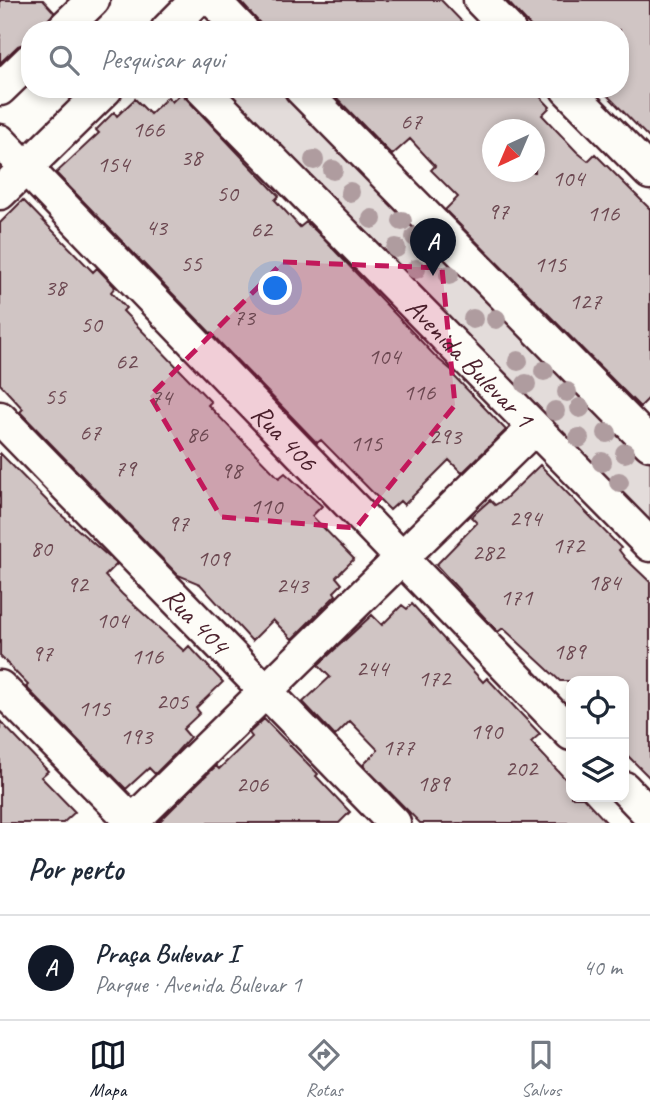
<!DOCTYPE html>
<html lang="pt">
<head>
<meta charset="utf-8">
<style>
	body { margin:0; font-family:Caveat,sans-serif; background:#f6f6f7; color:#1f2937 }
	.controls { position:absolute; right:21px; bottom:21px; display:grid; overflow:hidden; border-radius:14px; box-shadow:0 4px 10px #0003 }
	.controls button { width:63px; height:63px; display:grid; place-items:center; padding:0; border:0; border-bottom:2px solid #e0e1e3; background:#fff; color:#1f2937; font:35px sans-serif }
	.compass { position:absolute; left:482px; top:119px; width:63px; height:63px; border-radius:50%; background:#fff; box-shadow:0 4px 10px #0003; rotate:224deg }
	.you { position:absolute; left:276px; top:289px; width:24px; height:24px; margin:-18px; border:5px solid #fff; border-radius:50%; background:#1a73e8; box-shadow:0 0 0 10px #1a73e833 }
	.badge { display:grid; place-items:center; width:46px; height:46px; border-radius:50%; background:#111827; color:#fff; font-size:23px; font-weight:700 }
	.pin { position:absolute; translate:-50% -58px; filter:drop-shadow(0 2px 4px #0008) }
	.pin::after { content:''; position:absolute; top:37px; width:24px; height:21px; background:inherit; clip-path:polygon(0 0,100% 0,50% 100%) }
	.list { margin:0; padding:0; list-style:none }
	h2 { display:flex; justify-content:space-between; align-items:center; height:91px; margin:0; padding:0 28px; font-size:30px }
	h2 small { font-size:23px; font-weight:400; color:#747a83 }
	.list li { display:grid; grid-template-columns:46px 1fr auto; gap:21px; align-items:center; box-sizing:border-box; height:105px; padding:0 28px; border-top:2px solid #e0e1e3 }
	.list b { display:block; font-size:26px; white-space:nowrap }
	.list p { margin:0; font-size:23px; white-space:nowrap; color:#747a83 }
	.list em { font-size:23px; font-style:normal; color:#747a83 }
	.icon { flex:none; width:38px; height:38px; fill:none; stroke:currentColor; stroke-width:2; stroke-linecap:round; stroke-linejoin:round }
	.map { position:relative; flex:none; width:650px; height:823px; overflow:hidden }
	.search { position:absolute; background:#fff; box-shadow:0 4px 10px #0003; left:21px; right:21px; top:21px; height:77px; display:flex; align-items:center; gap:18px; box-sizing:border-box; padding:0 24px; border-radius:28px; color:#747a83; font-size:26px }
	.sheet { height:196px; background:#fff }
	nav { display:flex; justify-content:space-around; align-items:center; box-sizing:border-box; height:98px; border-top:2px solid #e0e1e3; background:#fff; font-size:19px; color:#747a83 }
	nav a { display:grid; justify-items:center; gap:4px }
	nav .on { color:#111827 }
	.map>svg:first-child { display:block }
	.green { fill:#e3dcda; stroke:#967e82; stroke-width:2 }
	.building { fill:#d0c5c4; stroke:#4a1f2b; stroke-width:2; fill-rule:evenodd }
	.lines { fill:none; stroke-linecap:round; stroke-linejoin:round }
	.minor-casing { stroke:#4a1f2b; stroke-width:37 }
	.minor { stroke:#fdfcf7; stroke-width:32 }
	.tree { fill:#af9c9f }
	.marked { fill:#c2185b; fill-opacity:0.2; stroke:#c2185b; stroke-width:5; stroke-dasharray:14 9; stroke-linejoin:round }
	.labels { text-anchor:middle; stroke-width:5; stroke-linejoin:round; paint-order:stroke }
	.number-label { font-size:24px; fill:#6c4851 }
	.street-label { font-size:28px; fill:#4a1f2b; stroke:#fdfcf7 }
</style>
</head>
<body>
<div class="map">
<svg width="650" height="823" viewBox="0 0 650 823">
	<rect width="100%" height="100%" fill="#fdfcf7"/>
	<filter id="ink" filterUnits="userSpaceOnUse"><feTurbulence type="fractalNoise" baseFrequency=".0143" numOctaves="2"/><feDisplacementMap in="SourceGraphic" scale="14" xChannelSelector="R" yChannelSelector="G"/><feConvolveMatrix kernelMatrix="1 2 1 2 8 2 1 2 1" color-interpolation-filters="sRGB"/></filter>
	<g filter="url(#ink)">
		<!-- green -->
		<path class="green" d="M214,89H289L650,462V535Z"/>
		<!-- building -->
		<path class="building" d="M0,0H43L54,12L44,30H30V42L18,46L0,63Z
			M239,0H441L470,30H266Z
			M506,0H650V139L601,89H620V30H534Z
			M328,89H533L550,107L542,115L577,152L588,161L595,154L650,209V397L640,407L445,210L458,197L431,170L435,166L410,139L392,155ZM493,130H535V172H493Z
			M181,93L279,196L275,200L300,227L306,222L316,231L437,358L455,373L453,375L506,430L462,473L449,460L404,505L400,501L390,510L321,440L317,443L56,173L99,133L96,130L114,112L117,116L135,99L150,114L168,97L172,102Z
			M23,200L93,272L97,268L115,287L111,292L126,308L123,311L211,402L208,405L244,442L279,478L285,473L322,506L312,516L354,559L336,577L342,584L334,592L336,595L292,639L273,620L252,641L200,584L178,575L20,412L23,409L0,384V223Z
			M0,453L59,513L117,564L105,576L122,594L184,651L189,646L223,682L196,708L200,713L183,729L190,737L173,756L155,774L149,768L126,789L26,687L28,685L0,656Z
			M540,465L621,548L619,550L626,559L650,582V778L624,752V681H560L503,628L498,632L436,565L477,523L471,517L490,500L495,505L505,499Z
			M412,604L483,682L487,678L540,734L531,742L571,785V797H583L607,823H420L363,765L378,750L350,721L335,736L303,702L330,677L318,665L372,615L382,625L402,605L407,609Z
			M264,719L318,774L316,776L350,812L339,823H158L199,782L216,766L219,769L252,737L249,733Z
			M0,721L48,771L41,777L75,812L63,823H0Z"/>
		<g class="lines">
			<defs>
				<g id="minor">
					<path d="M213,0L242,30"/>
					<path d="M480,0L509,30"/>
					<path d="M62,30L93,0"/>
					<path d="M167,30L197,0"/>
					<path d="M0,89L30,60"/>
					<path id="s1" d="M202,89L650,545"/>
					<path d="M301,89L650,444"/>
					<path d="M567,89L650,173"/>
					<path id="s2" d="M0,141L571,734"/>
					<path d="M0,193L106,89"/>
					<path id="s3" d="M0,418L394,823"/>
					<path d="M0,687L134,823"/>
					<path d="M624,788L650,815"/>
					<path d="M131,823L534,428"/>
				</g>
			</defs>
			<!-- minor casing -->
			<use href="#minor" class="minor-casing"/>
			<!-- minor -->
			<use href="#minor" class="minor"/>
		</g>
		<!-- trees -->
		<g class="tree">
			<circle cx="314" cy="160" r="10"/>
			<circle cx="333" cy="170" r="10"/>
			<circle cx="350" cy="192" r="10"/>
			<circle cx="372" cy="219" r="10"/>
			<circle cx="402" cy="221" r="10"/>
			<circle cx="415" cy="237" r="10"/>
			<circle cx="396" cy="248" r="10"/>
			<circle cx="434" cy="255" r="10"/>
			<circle cx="416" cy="269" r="10"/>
			<circle cx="449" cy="275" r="10"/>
			<circle cx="473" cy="319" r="10"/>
			<circle cx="496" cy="319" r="10"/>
			<circle cx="518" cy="361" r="10"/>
			<circle cx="544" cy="371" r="10"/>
			<circle cx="526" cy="384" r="10"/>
			<circle cx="567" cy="392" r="10"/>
			<circle cx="580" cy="408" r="10"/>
			<circle cx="555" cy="411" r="10"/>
			<circle cx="607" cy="433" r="10"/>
			<circle cx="579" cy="438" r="10"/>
			<circle cx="625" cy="453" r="10"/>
			<circle cx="602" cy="462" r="10"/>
			<circle cx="619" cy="482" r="10"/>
		</g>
	</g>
	<!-- marked area -->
	<path class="marked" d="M283,262L442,268L455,405L356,528L221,517L150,396Z"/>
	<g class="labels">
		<!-- number labels -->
		<g class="number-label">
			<text x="411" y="129">67</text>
			<text x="148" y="137">166</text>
			<text x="191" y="165">38</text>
			<text x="113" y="172">154</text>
			<text x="568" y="186">104</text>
			<text x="227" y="201">50</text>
			<text x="498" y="219">97</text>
			<text x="603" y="221">116</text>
			<text x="156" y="235">43</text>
			<text x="261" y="237">62</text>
			<text x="191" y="271">55</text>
			<text x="550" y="272">115</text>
			<text x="55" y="295">38</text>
			<text x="585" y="309">127</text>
			<text x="244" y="325">73</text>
			<text x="91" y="332">50</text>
			<text x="384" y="364">104</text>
			<text x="126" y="369">62</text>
			<text x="419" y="400">116</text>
			<text x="55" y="404">55</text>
			<text x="161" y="405">74</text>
			<text x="90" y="440">67</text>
			<text x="197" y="442">86</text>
			<text x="445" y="444">293</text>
			<text x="366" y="451">115</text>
			<text x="125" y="476">79</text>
			<text x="231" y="478">98</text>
			<text x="266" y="514">110</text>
			<text x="525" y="526">294</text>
			<text x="178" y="531">97</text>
			<text x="568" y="553">172</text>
			<text x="41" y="556">80</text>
			<text x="488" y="560">282</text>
			<text x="213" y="566">109</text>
			<text x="604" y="590">184</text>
			<text x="77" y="592">92</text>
			<text x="292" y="593">243</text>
			<text x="516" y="605">171</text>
			<text x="112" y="628">104</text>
			<text x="569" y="659">189</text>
			<text x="42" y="661">97</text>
			<text x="147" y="664">116</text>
			<text x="372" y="676">244</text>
			<text x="434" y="686">172</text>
			<text x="172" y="709">205</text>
			<text x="94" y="716">115</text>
			<text x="486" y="739">190</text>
			<text x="136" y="744">193</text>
			<text x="398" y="755">177</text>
			<text x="521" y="776">202</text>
			<text x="433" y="791">189</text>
			<text x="252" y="792">206</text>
		</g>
		<!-- street labels -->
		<g class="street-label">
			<text dy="10" stroke="none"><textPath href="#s1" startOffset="383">Avenida Bulevar 1</textPath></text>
			<text dy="10" stroke="none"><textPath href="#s2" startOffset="411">Rua 406</textPath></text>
			<text dy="10" stroke="none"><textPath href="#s3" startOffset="282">Rua 404</textPath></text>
		</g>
	</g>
</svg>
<div class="controls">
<button><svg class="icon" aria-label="locate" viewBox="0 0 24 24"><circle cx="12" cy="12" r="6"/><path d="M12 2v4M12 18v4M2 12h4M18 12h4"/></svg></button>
<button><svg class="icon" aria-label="layers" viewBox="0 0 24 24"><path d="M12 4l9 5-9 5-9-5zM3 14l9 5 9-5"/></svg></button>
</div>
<svg class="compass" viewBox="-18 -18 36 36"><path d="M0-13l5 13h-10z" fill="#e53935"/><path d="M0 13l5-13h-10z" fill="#747a83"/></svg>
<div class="you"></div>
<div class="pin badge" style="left:433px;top:276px">A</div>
<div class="search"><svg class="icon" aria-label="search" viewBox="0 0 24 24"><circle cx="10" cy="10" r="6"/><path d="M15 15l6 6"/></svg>Pesquisar aqui</div>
</div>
<section class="sheet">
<h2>Por perto<small></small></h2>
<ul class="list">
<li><span class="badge">A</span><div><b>Praça Bulevar I</b><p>Parque · Avenida Bulevar 1</p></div><em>40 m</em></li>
</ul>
</section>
<nav>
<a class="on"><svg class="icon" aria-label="map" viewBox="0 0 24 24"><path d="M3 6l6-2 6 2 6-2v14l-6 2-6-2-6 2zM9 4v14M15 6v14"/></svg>Mapa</a>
<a><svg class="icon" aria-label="directions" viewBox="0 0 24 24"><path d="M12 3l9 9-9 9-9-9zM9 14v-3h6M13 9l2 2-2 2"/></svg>Rotas</a>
<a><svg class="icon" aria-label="saved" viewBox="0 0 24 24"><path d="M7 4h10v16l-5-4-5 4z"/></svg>Salvos</a>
</nav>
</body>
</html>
